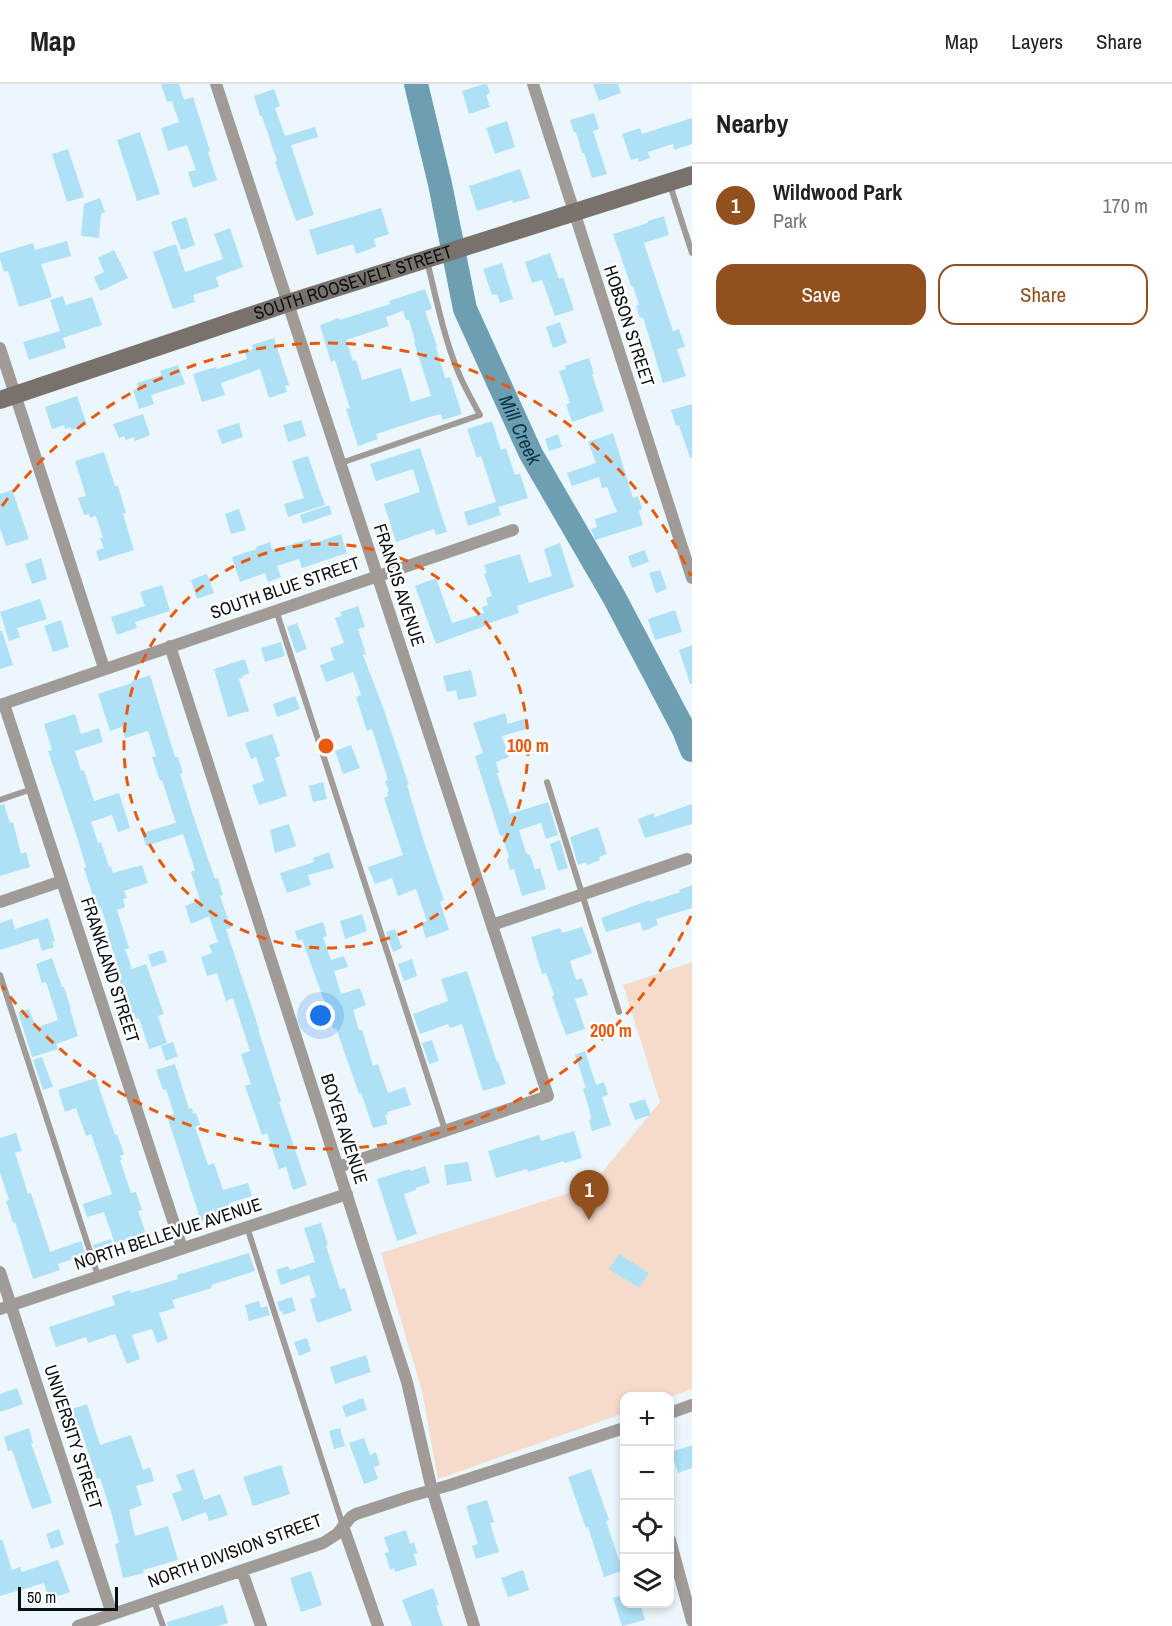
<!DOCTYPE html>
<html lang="en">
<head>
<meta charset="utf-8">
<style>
	body { margin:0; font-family:"Archivo Narrow",sans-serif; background:#f2f2f2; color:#202124 }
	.controls { position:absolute; right:18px; bottom:18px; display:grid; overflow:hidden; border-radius:12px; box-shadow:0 3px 9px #0003 }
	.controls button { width:54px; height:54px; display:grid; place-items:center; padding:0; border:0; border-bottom:2px solid #e0e0e0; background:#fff; color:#202124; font:30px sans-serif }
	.scale { position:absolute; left:18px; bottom:15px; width:100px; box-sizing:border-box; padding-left:6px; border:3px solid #0b1012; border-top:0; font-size:16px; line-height:21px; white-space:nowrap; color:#0b1012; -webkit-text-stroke:4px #fff; paint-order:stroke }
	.you { position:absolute; left:321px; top:932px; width:21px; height:21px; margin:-15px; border:4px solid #fff; border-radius:50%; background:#1a73e8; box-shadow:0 0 0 9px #1a73e833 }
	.badge { display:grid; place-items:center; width:39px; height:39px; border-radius:50%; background:#92501f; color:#fff; font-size:20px; font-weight:700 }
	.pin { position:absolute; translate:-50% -50px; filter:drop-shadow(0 2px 3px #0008) }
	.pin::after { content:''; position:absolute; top:32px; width:21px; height:18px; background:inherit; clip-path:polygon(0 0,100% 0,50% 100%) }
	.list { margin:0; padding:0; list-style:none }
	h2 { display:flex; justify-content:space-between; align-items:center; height:78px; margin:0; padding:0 24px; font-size:26px }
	h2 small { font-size:20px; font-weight:400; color:#757577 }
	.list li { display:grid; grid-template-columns:39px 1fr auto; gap:18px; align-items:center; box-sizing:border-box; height:84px; padding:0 24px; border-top:2px solid #e0e0e0 }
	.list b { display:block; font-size:22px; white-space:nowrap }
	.list p { margin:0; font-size:20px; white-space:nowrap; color:#757577 }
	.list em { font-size:20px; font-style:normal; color:#757577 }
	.actions { display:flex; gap:12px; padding:18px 24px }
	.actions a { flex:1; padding:14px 0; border:2px solid #92501f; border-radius:18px; text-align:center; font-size:21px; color:#92501f }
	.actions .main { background:#92501f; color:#fff }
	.icon { flex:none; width:33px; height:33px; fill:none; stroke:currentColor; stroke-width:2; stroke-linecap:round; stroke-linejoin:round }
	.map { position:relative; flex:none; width:692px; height:1542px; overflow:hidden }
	header { display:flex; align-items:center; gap:36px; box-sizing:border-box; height:84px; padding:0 30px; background:#fff; border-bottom:2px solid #e0e0e0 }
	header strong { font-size:28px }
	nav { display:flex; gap:33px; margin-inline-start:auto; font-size:21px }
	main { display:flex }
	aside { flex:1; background:#fff }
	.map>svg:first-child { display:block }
	.green { fill:#f6dbca }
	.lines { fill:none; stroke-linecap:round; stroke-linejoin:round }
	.river { stroke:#6d9eb2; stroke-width:24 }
	.building { fill:#aee0f6; fill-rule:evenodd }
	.lane { stroke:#a19b98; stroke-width:6 }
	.street { stroke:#a19b98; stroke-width:12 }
	.secondary { stroke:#79716c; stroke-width:18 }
	.ring { fill:none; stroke:#e8590c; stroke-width:3; stroke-dasharray:10 8 }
	.labels { text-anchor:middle; stroke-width:5; stroke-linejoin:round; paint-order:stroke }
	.street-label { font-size:18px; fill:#0b1012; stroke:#fff }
	.water-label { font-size:20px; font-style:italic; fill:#093646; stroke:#fff }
	.centre { fill:#e8590c; stroke:#fff; stroke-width:3 }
	.ring-label { font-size:18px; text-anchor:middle; font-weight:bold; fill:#e8590c; stroke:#fff; stroke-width:5; stroke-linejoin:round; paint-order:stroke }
</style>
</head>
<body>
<header>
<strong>Map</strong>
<nav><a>Map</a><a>Layers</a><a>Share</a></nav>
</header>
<main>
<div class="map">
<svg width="692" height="1542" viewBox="0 0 692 1542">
	<rect width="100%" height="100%" fill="#ebf7fd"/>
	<!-- green -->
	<path class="green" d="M692,878V1305L670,1313L624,1312V1329L438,1395L422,1307L381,1169L591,1102L660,1018L623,901Z"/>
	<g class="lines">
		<!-- river -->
		<path class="river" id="s1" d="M416,0L440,100L465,225L531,370L614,513L684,646L692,666"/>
	</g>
	<!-- building -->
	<path class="building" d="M161,0H179L184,16L193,13L210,67L208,68L217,96L193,104L188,88L196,86L187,61L168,67L161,44L179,38L172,17L167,18Z
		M484,0H487L490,9L486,11L490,23L469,30L462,7Z
		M593,0H618L621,9L599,17Z
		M274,5L280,22L275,24L285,52L315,43L318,53L291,61L314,131L296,137L275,78L277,77L262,32H260L254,12Z
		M594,29L599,45L593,47L607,90L592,94L584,69H582L576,48L574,49L570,36Z
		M692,34V60L674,66L673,60L648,68L650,74L639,78L638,74L631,76L622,50L640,44L642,50Z
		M507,37L515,63L495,70L486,44Z
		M140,48L160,110L137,117L117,56Z
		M68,65L84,113L67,118L52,70Z
		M520,85L530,114L513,119L512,116L477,127L469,102Z
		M100,114L105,128L101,130L99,154L81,152L84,120Z
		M381,124L389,150L374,155L376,163L356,170L353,160L317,171L309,146Z
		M664,132L669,151L644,159L673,247L679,245L685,263L677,265L686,292L663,299L643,233L640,234L636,222L639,221L633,202H631L613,150L648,139V137Z
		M186,133L195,161L181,166L171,138Z
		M230,144L243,183L216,193L219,203L193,211L195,218L173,225L153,168L176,160L185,188L223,175L214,150Z
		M67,157L71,172L41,180L52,213L19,223L8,187L4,188L0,175V169L33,159L35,166Z
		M114,166L128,194L100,207L94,193L104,188L98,174Z
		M550,169L559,195L563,193L574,226L555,232L542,196L532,199L525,178Z
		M502,179L513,215L500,219L497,210L492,211L483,185Z
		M425,205L432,225L425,227L437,262L436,263L445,294L450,293L462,330L443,336L441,330L426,334L376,350L378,355L358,362L346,325L350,324L345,309L335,276L331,278L320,241L339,234L340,236L390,220L389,217ZM403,227L406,236H409L415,257L414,258L431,312L411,318L401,284L362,296L356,276L353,277L346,256L389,242L386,233Z
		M63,212L66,221L92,213L102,241L63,254L66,264L29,276L23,258L60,247L50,216Z
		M560,238L567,259L553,264L546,243Z
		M274,254L289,301L285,302L287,308L269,314L260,285L221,299L225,311L202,318L193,290L216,283L217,285L247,275L245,268L253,265L252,261Z
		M589,274L594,290H592L604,327L572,338L566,320L570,319L559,287L566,285L565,282Z
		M178,281L185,300L151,311L154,320L139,325L133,306L138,305L137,299L162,291L160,287Z
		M77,312L87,341L71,346V343L65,345L64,341L52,345L45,323Z
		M692,320V374H690L679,341L676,342L671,326Z
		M143,330L150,351L135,357L134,353L126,356L124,352L119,354L113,340Z
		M301,336L306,352L288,358L283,341Z
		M492,337L501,366L506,364L515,391L520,390L528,414L498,423L501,431L468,442L464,428L496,418L481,372L477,374L467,345Z
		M239,339L243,353L222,360L217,346Z
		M613,349L633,414L638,412L642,425L639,427L643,441L595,456L591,445L597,443L595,435L617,428L607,403L602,404L599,393L572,402L567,389L596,379L588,358Z
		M558,350L562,363L549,367L545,355Z
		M420,364L447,448L436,451L434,445L396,458L384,420L420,408L413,385L376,397L370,380Z
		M104,368L115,402H118L126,429L123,430L134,466L99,477L96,467L104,464L100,454H103L96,432L90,434L89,430L84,431L78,414L86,412L75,377Z
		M308,372L325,421L288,433L284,420L304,414L292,377Z
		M12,406L29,455L6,462L0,444V410Z
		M329,421L332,430L303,440L300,431Z
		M239,425L246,446L231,450L225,430Z
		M341,450L347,469L302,484L299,475L277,482L281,493L268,498L265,489L240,498L232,473L257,465L256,463L270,458L272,466L311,455L312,460Z
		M560,459L574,503L517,522L519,529L484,541L485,542L436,560L415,502L436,494L452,539L484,529L482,523L488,521L486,514L492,512L484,490L487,489L484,481L520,470L529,499L552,492L544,465Z
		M645,466L649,478L632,484L628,472Z
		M41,474L47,495L32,500L25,480Z
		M660,486L667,505L656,509L649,489Z
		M207,490L214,509L197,515L191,496Z
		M162,501L170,527L135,538L137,544L117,551L111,533L145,522L140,508Z
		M40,515L47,535L17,544L20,553L9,557L0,528Z
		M358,522L365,543L358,545L366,570L363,571L384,626L409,701H407L424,758L444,816L440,818L449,846L426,854L421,839L427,837L416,805L398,812L392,794L375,800L368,783L403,771L384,714L388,712L387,708L389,707L385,697L388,696L372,645L367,647L356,613L361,611L353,588L326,598L320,581L334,576L330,564L344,559L335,534L342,532L340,528Z
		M675,526L682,548L655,556L648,535Z
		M61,536L69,563L53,568L44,542Z
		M297,539L307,565L296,569L287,543Z
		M0,547H2L13,581L0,585Z
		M281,558L285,572L265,578L261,564Z
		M692,561V600H690L679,566Z
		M245,575L249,589L242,592V594L239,595L249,627L228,633L214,585Z
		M471,586L477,612L458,616L456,606L447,608L443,592Z
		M150,591L175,673H178L183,689L180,690L194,734L215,795L218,794L223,811L220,812L231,844L226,845L259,945H258L281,1017L279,1018L307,1101L293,1106L286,1083L279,1085L267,1049L262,1051L245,1002L251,1000L241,970L250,967L233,914L226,917L217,889L207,892L201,873L212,869L209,861L218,858L209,832L191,840L185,822L200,816L191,788L195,786L183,750L146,762L142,749L176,739L162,696L160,697L152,673L156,672L148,647L125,654L122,643L110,647L98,610L132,599V597Z
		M295,612L300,625L277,633L273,620Z
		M505,629L508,640L527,634L530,644L502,652L509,673L496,678L499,689H497L510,730L548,718L558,751L546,755L541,739L519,746L526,769L530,771L535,786L540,784L546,805L522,812L514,785L510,786L507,776L509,773L502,751L500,752L475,672L483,669L473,639Z
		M75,630L81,650L99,644L103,658L75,667L81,687L84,686L94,717L119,709L130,744L118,748L112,731L91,738L98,759L101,758L109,783L111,782L113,789L142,781L148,799L124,807L127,814L123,815L125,823L117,826L129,864L125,865L132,885L146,880L164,930L158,932L167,959L149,965L139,934L136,935L134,929L131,930L121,901L117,890L120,889L107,849H109L101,823L97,825L84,784L86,783L77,753L48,667L52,666L44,640Z
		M272,650L280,672L275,674L287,712L259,721L252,701L264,697L256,673L251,675L245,659Z
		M351,661L360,684L343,690L335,667Z
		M323,698L327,715L313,718L309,702Z
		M4,720L10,739L13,738L21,770L26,768L30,783L0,792V721Z
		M692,720V740L645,754L638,735L654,729L655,733Z
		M289,740L296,762L275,769L270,746Z
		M598,743L607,770L599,773L600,776L587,781L586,778L578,781L570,753Z
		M560,756L568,784L558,787L550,760Z
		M329,768L334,784L308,791L311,801L287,809L280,789L314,778L313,774Z
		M692,801V824L656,835L658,841L643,847L640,838L606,848L601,834L650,816V818L680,808L679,806Z
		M362,830L367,847L345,855L340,837Z
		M48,834L55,857L52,858L54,863L42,867L38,854L0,866V839L12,835L15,845Z
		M323,838L327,852L323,853L331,876L344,872L348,883L334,887L341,910L360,904L366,921L353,926L359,946H362L373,982L378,980L388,1009L405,1003L411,1021L387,1028L388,1030L385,1031L388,1040L373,1044L361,1009L359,1010L336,944L334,945L302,855L298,857L295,847Z
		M582,843L592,869L570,877L576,896L582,894L588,911L575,915L585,945L566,951L552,912L554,911L546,889L542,890L531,853L560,844L562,849Z
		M395,845L402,864L393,868L386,848Z
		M163,866L167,878L152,883L148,871Z
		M52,874L62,903H64L71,925H70L78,952L56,960L58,965L32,973L18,928L29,925L36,944L58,936L46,898L42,899L36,880Z
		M412,875L417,892L404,897L398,880Z
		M467,887L497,978L498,977L506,1000L483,1007L462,940L450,944L448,940L420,950L413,930L448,917L441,895Z
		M432,956L439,977L429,980L422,959Z
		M173,958L178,972L166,977L161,962Z
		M585,967L596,1001L604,998L608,1011L602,1013L611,1041L592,1047L589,1036L591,1035L590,1028L583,1005L586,1004L575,971Z
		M42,973L53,1003L43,1006L33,976Z
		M175,980L189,1025L192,1024L193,1030L196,1029L200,1041L195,1043L208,1081L214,1079L223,1106L248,1099L252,1112L229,1119L231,1127L201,1137L167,1032L174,1030L166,1005L163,1006L156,986Z
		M96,994L115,1051L117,1050L124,1070L120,1072L122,1076H120L131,1109L136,1108L142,1126L138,1127L147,1153L136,1156L135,1153L115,1160L104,1128L87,1133L83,1120L112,1110L91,1050L86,1052L76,1024L65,1028L58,1006Z
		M645,1015L651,1031L635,1036L629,1020Z
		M574,1047L582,1074L564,1079V1077L528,1088L527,1085L496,1094L488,1067L539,1051L541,1057Z
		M16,1049L22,1067L15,1069L28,1110L31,1109L50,1168L81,1157L86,1171L58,1180L60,1186L33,1195L15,1138L13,1139L6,1117L9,1116L0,1089V1054Z
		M468,1078L472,1097L447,1101L444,1081Z
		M425,1082L430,1099L416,1104V1106L404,1110L417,1150L397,1157L377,1095L410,1085V1087Z
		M321,1139L328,1161L326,1162L340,1205L345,1204L352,1227L317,1239L310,1215L316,1213L309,1191L281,1201L276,1186L288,1182L290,1186L315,1178L304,1144Z
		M111,1155L114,1166L97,1172L93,1161Z
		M249,1169L255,1187L211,1201L212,1204L172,1216L175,1224L159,1229L168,1255L157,1259L152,1245L132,1251L140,1275L127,1280L115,1250L88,1259L86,1253L56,1263L49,1243L115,1221L112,1212L130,1206L131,1209L178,1195L177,1191Z
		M619,1170L649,1189L639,1204L609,1185Z
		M292,1213L296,1227L283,1231L282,1227L280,1228L277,1218Z
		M259,1217L261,1224L267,1222L270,1231L249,1237L245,1221Z
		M307,1254L311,1267L299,1272L294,1258Z
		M366,1271L371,1288L335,1300L330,1283Z
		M17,1304L23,1320L0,1328V1310Z
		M363,1314L367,1326L346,1333L342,1322Z
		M87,1320L100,1361L131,1351L143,1386L150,1383L154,1397L136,1402L142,1421L129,1426L135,1452L168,1442L178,1476L143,1486L144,1489L123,1494L115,1460L119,1459L112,1431L100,1394L97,1395L80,1343L78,1344L72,1325Z
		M29,1344L33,1359H31L52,1419L32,1425L12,1366L8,1367L4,1353Z
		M340,1344L345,1362L334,1365L329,1347Z
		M364,1354L370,1371L376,1368L380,1381L374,1383L378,1395L364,1400L349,1359Z
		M692,1361V1384L678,1389L671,1368Z
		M281,1381L290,1410L253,1422L243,1393Z
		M194,1385L204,1416L220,1410L228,1431L209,1437L206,1428L182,1437L172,1410L182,1406L176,1391Z
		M591,1385L609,1436L606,1437L619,1476L624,1474V1486L604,1493L588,1443L586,1444L568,1393Z
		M487,1416L494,1438L490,1439L499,1468L476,1475L472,1462L478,1460L466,1422Z
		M59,1445L64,1460L51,1465L46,1450Z
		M406,1446L410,1460L414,1458L417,1469L414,1470L417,1481L395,1488L394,1484L390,1486L385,1469L389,1468L384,1453Z
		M2,1455L12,1486L20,1483L22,1488L58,1476L70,1508L49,1515L44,1499L0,1512V1456Z
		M523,1486L529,1506L508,1513L501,1494Z
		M311,1487L322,1521L301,1528L290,1494Z
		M433,1504L439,1521L436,1522L443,1542H412L402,1516Z
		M624,1510V1520H640L645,1536L622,1542L613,1514Z
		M223,1521L228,1539L218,1542H168L167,1538Z"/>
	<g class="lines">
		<!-- lane -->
		<path class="lane" d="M670,101L692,169
			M341,379L480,331C472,316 463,301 457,285C443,250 436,213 427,177
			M276,526L445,1046
			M547,698L619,928
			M0,716L32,705
			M0,891L98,1192
			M247,1143L343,1442
			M154,1517L163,1542"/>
		<!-- street -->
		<path class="street" d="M216,0L548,1012L338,1083
			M533,0L692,494
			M0,264L104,584
			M170,562L407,1298L432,1406L474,1542
			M4,620L182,1164
			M0,621L513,446
			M0,818L62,797
			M492,841L687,775
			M0,1188L112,1530
			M0,1225L347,1110
			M670,1329L692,1321
			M343,1442L378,1542
			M670,1456L692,1537
			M242,1487L261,1542
			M78,1542L323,1459L337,1450L351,1433L356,1430L411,1412L450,1401L624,1344"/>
		<!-- secondary -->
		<path class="secondary" id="s2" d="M0,316L288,219L692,91"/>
	</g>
	<!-- distance rings -->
	<g class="ring">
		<circle cx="326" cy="662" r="202"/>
		<path d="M691 832A403 403 0 0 1 2 902M2 422A403 403 0 0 1 691 492"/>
	</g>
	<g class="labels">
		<!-- street labels -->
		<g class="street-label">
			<text dy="6" stroke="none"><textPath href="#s2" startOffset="372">SOUTH ROOSEVELT STREET</textPath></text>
			<text transform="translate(629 242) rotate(72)" y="6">HOBSON STREET</text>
			<text transform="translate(399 501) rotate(72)" y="6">FRANCIS AVENUE</text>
			<text transform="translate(285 504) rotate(-19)" y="6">SOUTH BLUE STREET</text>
			<text transform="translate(110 886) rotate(72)" y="6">FRANKLAND STREET</text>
			<text transform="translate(344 1045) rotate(72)" y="6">BOYER AVENUE</text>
			<text transform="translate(168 1150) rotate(-18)" y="6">NORTH BELLEVUE AVENUE</text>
			<text transform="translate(73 1353) rotate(72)" y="6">UNIVERSITY STREET</text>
			<text transform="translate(235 1467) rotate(-20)" y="6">NORTH DIVISION STREET</text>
		</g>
		<!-- water labels -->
		<g class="water-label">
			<text dy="7" stroke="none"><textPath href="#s1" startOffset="363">Mill Creek</textPath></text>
		</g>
	</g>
	<circle cx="326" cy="662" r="9" class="centre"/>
	<g class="ring-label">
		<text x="528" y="668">100 m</text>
		<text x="611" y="953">200 m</text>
	</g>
</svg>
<div class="controls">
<button>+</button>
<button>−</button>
<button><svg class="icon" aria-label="locate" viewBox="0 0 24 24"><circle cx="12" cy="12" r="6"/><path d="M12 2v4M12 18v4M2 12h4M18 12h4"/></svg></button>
<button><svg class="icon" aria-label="layers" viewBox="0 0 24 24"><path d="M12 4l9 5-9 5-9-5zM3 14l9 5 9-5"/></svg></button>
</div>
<div class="scale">50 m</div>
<div class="you"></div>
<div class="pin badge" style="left:589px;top:1136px">1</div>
</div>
<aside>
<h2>Nearby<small></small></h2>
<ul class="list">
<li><span class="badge">1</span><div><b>Wildwood Park</b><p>Park</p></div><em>170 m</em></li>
</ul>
<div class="actions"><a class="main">Save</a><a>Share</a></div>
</aside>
</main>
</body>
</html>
